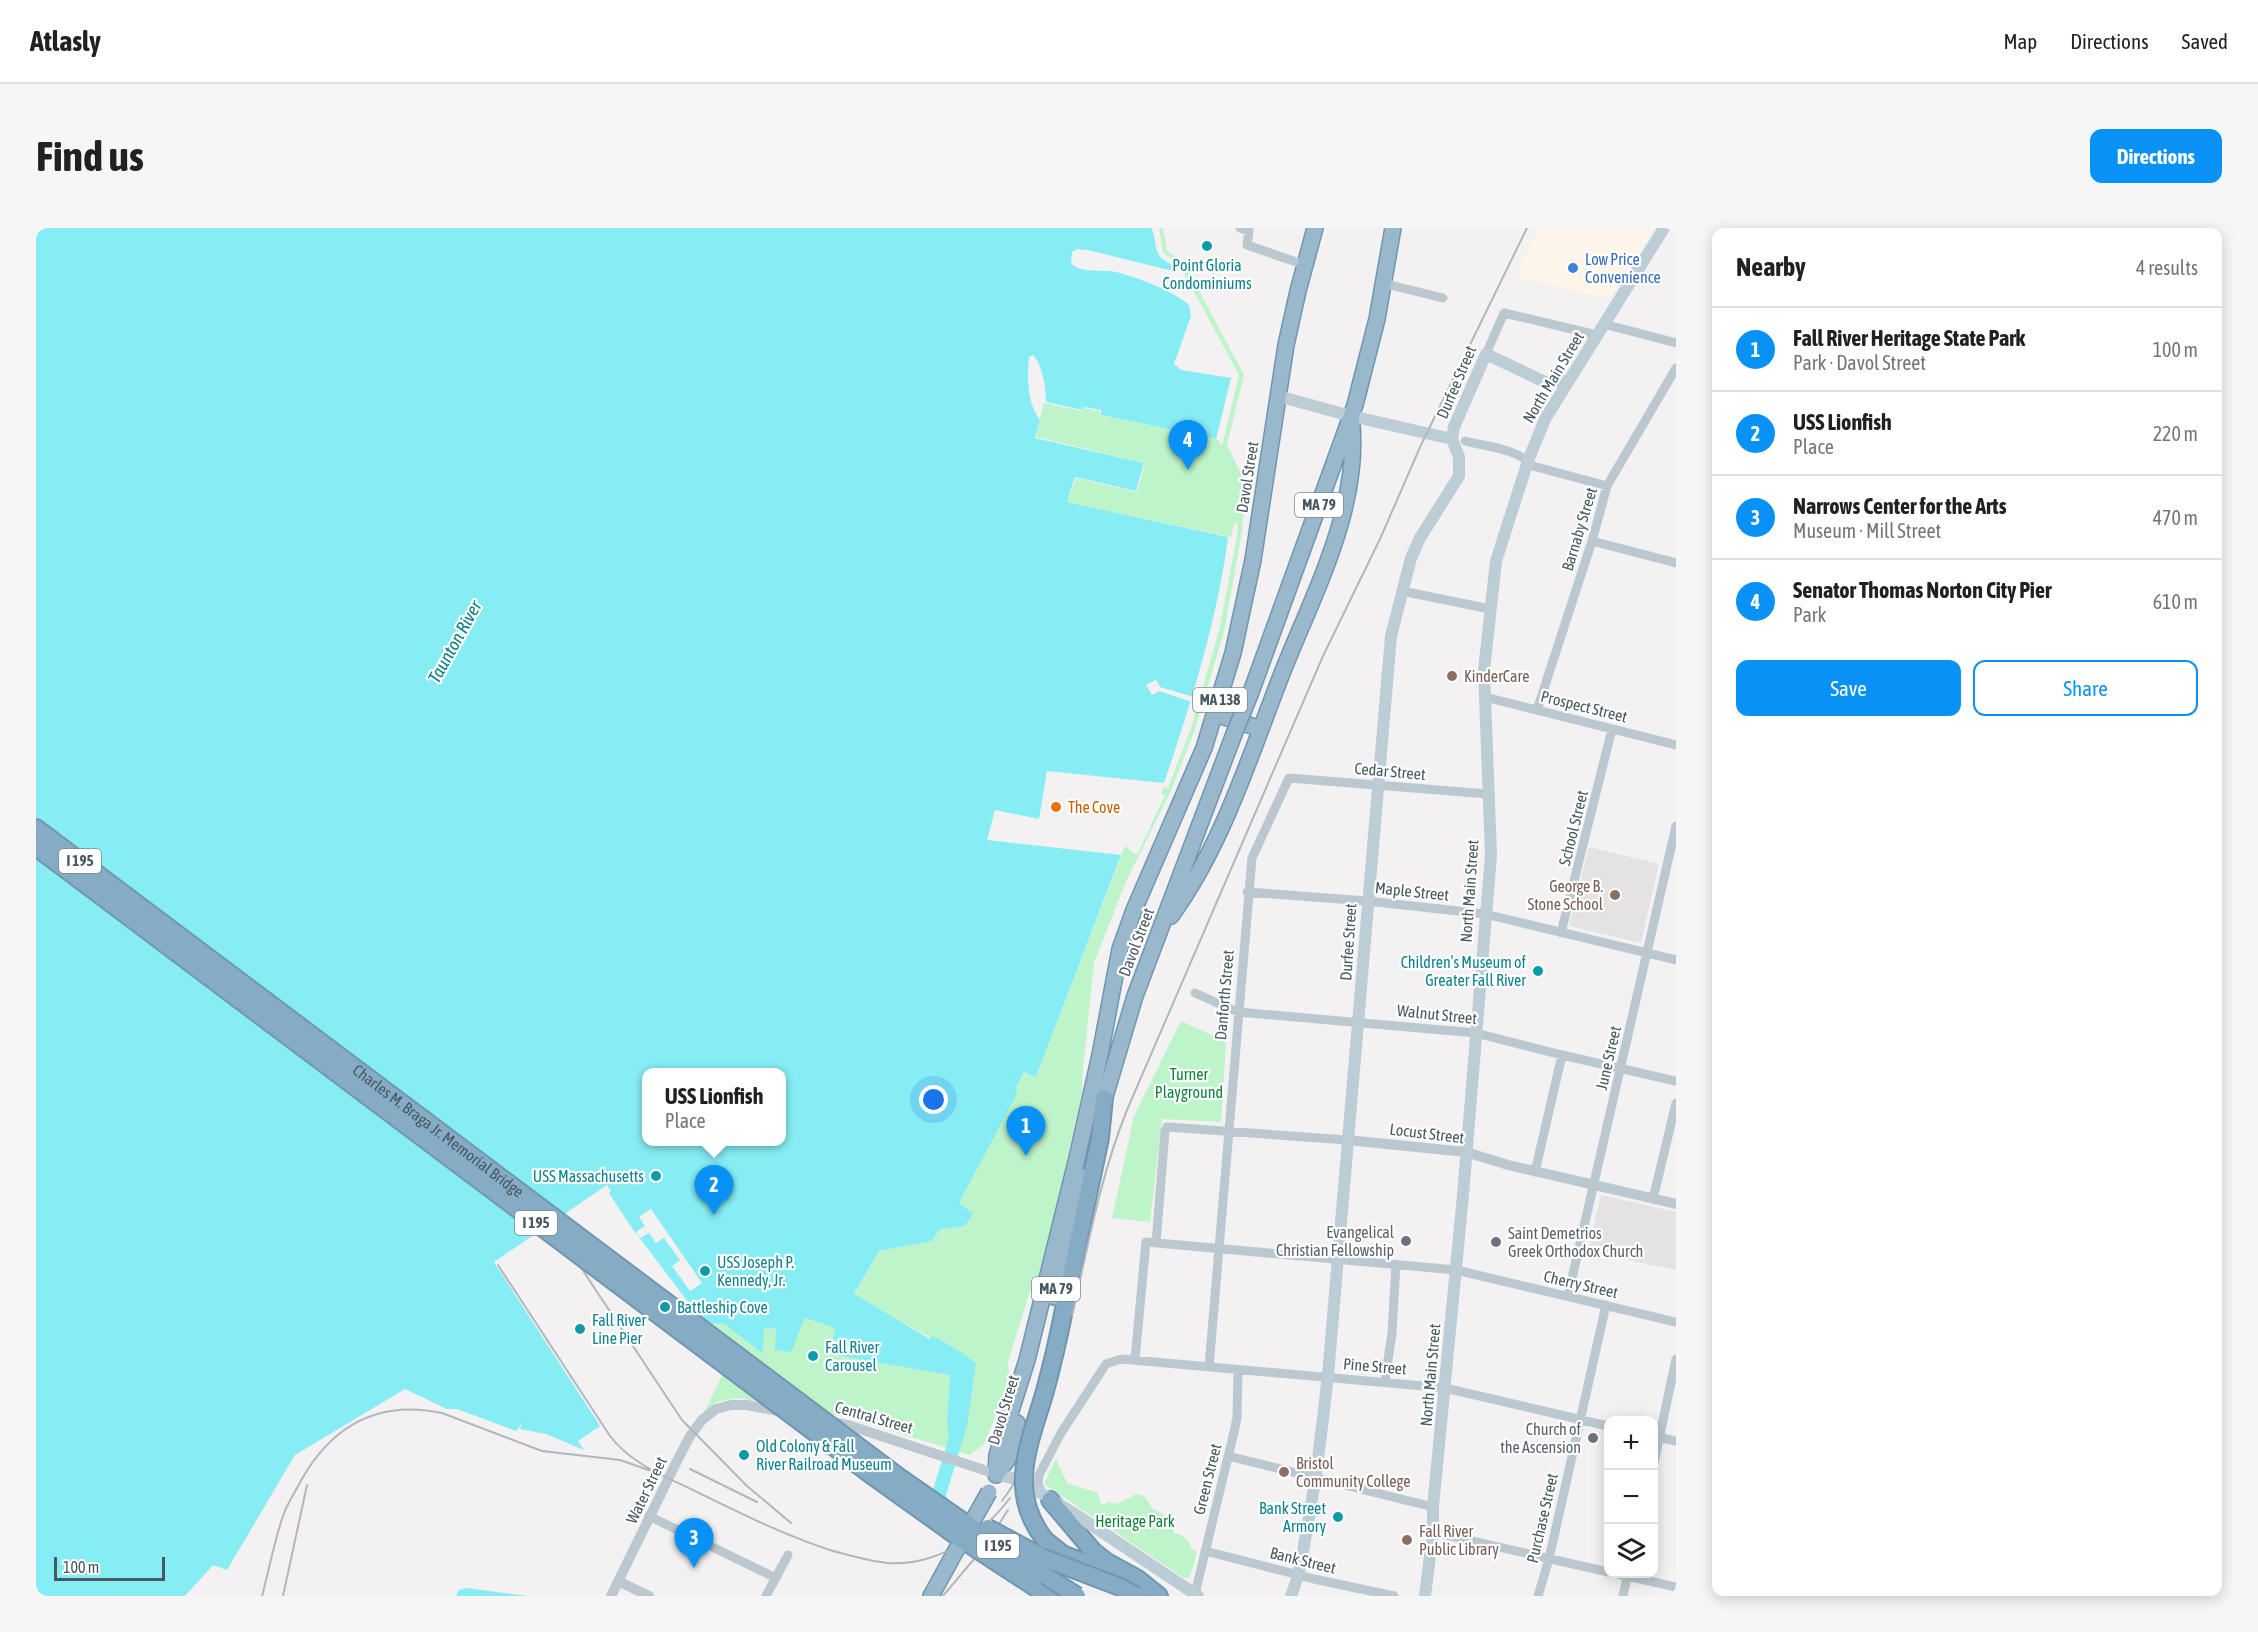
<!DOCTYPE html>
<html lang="en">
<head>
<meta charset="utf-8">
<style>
	body { margin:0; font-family:"Asap Condensed",sans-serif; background:#f6f6f6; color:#202124 }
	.controls { position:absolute; right:18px; bottom:18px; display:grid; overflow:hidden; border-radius:12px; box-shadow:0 3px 15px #0003 }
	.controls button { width:54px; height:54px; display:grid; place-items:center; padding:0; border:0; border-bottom:2px solid #e0e0e0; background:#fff; color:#202124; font:30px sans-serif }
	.scale { position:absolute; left:18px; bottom:15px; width:111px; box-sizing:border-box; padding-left:6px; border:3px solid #475860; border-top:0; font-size:16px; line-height:21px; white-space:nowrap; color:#475860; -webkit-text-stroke:4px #fff; paint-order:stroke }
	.you { position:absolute; left:898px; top:872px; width:21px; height:21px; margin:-15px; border:4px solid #fff; border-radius:50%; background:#1a73e8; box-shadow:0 0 0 9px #1a73e833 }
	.badge { display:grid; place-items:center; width:39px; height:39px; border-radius:50%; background:#0992f6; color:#fff; font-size:20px; font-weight:700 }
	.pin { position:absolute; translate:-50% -50px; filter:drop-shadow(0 2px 3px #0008) }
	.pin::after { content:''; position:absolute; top:32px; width:21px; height:18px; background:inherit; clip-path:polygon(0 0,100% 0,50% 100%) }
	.popup { position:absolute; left:606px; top:840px; width:144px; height:78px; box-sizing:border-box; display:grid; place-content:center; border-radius:12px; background:#fff; filter:drop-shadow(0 2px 4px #0005); font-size:20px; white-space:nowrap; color:#757577 }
	.popup b { font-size:22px; color:#202124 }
	.popup::after { content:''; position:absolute; left:50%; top:100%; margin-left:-12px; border:12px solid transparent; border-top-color:#fff }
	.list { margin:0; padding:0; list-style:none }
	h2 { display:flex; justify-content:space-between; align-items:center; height:78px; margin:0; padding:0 24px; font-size:26px }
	h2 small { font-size:20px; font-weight:400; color:#757577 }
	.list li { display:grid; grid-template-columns:39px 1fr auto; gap:18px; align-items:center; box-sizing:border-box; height:84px; padding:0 24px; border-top:2px solid #e0e0e0 }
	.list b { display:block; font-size:22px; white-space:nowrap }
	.list p { margin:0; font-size:20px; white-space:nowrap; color:#757577 }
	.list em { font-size:20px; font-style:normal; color:#757577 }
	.actions { display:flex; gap:12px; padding:18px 24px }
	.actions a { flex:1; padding:14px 0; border:2px solid #0992f6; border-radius:12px; text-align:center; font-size:21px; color:#0992f6 }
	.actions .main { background:#0992f6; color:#fff }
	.icon { flex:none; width:33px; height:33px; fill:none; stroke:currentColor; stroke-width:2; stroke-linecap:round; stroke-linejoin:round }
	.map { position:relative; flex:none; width:1640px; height:1368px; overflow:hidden; border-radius:12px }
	header { display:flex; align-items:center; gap:36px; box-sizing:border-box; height:84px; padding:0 30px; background:#fff; border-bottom:2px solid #e0e0e0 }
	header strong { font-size:28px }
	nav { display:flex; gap:33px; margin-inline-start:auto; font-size:21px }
	.intro { display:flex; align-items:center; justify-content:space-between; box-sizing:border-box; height:144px; padding:0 36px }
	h1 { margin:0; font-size:42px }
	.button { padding:15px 27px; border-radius:12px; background:#0992f6; color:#fff; font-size:21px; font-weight:700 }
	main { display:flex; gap:36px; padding:0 36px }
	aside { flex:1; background:#fff; border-radius:12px; box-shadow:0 3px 15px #0003 }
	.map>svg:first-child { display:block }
	.commercial { fill:#fef5ea }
	.education { fill:#e5e2e3 }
	.green { fill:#bdf4ca }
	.water { fill:#86edf4; fill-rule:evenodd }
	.pier { fill:#f3f1f1 }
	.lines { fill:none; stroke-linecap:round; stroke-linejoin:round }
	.river { stroke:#86edf4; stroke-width:14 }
	.trunk-casing { stroke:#7097b0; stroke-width:18 }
	.motorway-casing { stroke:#7097b0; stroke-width:20 }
	.minor { stroke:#bbc8cf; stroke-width:9 }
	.tertiary { stroke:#bbc8cf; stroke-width:10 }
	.secondary { stroke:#bdcdd6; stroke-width:12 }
	.trunk { stroke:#9ab8cb; stroke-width:15 }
	.motorway { stroke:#85acc4; stroke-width:16 }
	.rail { stroke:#b2b7bc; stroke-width:2 }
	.trunk-bridge-casing { stroke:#7097b0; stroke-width:18; stroke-linecap:butt }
	.motorway-bridge-casing { stroke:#7097b0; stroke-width:20; stroke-linecap:butt }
	.trunk-bridge { stroke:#9ab8cb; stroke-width:15 }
	.motorway-bridge { stroke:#85acc4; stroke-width:16 }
	.culture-dot { fill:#0f9aa8; stroke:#fff; stroke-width:2 }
	.shop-dot { fill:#3f7fe0; stroke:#fff; stroke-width:2 }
	.education-dot { fill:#8d6e63; stroke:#fff; stroke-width:2 }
	.food-dot { fill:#e8710a; stroke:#fff; stroke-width:2 }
	.worship-dot { fill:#6b7280; stroke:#fff; stroke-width:2 }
	.labels { text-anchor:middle; stroke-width:4.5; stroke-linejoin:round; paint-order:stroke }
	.shield { fill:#fff; stroke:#7e8a90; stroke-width:1.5 }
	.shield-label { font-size:15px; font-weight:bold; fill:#475860 }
	.shop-label { font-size:16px; fill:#366cbe; stroke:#fff; text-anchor:start }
	.culture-label { font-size:16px; fill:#0d838f; stroke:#fff; text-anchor:start }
	.street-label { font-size:16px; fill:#475860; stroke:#fff }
	.education-label { font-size:16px; fill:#785e54; stroke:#fff; text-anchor:start }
	.food-label { font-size:16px; fill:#c56008; stroke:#fff; text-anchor:start }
	.park-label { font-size:16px; fill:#0f8439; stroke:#fff }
	.worship-label { font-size:16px; fill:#5b616d; stroke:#fff; text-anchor:end }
	.water-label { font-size:18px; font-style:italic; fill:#057f87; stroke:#fff }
</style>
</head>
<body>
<header>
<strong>Atlasly</strong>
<nav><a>Map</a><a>Directions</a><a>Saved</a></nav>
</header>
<div class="intro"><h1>Find us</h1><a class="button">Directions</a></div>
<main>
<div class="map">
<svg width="1640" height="1368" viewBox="0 0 1640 1368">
	<rect width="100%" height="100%" fill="#f3f1f1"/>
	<!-- commercial -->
	<path class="commercial" d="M1502,0H1618L1573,71L1479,48Z"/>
	<!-- education -->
	<path class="education" d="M1553,619L1623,636L1605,715L1533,698Z
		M1565,967L1640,984V1042L1552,1024Z"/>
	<!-- green -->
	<path class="green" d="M1123,0H1127L1131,23L1147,33L1208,147L1191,217L1211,258L1205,309L1188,404L1159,501L1135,563L1090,653L1058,735L1046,851V865L1004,1052L993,1066L972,1134L973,1148L963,1179L948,1216L934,1227L810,1189L703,1170L680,1174L667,1186L686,1148L668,1095L688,1096L726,1125L728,1100L740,1101L769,1090L799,1100L806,1114L804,1128L914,1147L911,1195L922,1222L931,1199L939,1135L818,1067L843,1023L896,1013L903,1002L929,998L937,985L923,975L981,864L979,862L989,843L1000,849L1089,618L1101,627L1129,567L1125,566L1128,559L1132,560L1155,500L1183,403L1201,308L1202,294L1198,296L1195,309L1031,274L1040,250L1101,264L1109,235L1000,209L1008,175L1047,183L1048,180L1064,183V187L1183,212L1186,218L1203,147L1143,36L1127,25Z
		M1145,793L1190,814L1185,894L1126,891L1114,994L1076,990L1098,888Z
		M1020,1231L1031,1255L1062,1265L1065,1276L1068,1277L1072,1274L1082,1276L1100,1266L1108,1268L1117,1281L1127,1286L1134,1293L1138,1305C1147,1306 1153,1313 1156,1321L1161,1324L1154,1349L1148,1350L1008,1256Z"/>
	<!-- water -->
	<path class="water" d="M0,0H1115C1120,8 1118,17 1122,25C1125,33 1135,34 1141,41V44L1052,22L1041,21L1036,24L1035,35C1045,46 1066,41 1080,44C1100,49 1138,63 1153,77L1155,88L1138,136L1145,142L1195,150L1180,211L1065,187V182L1048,179L1047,182L1010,174C1010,160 1007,138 997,127L993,129C991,150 991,175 1004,192L999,210L1108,235L1100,263L1039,249L1031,274L1192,309C1181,394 1155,475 1128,555L1011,543L1003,591L959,582L951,612L1085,627L1000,849L988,844L979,862L982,864L923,975L937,985L929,998L903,1002L896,1013L843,1023L818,1066L894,1111L896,1108L917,1119L940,1135L931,1199L922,1223L914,1220L911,1195L914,1147L804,1128L806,1115L797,1112L799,1100L769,1090L755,1124L739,1122L740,1101L728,1100L727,1126L688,1096L668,1095L593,996L573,965L575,963L571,957L458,1034L564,1198L542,1213L548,1222L510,1206L484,1201L487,1194L480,1203L421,1181H411L369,1161L259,1227L191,1342L177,1337L149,1368H0ZM610,844H746V914H610Z
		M430,1360L491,1368H420L423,1362Z"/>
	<!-- pier -->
	<path class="pier" d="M1120,452L1124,459L1158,469L1156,474L1123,463L1116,467L1110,457Z
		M615,981L666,1055L654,1063L636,1038L644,1032L628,1010L620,1015L613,1005L604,1010L600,1004L609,998L603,989Z"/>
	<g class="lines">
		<!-- river -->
		<path class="river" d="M905,1283L903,1266L922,1204"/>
		<defs>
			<path id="trunk" d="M1215,464L1319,177L1341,91L1357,0
				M1179,486L1225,501
				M1135,688C1187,616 1213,530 1245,448C1276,368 1327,277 1315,188
				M1065,882L1099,768L1198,506
				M1018,1069L1048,949
				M960,1246L961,1227L991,1132L1041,930L1064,827L1084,721L1098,682L1168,520L1197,425L1217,332L1250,117L1262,63L1279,0
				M960,1247L972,1231L981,1195
				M895,1368L918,1326"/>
			<path id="motorway" d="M0,600L89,667
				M0,619L80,679
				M1027,1086L1064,910L1068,870
				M1014,1272L1057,1323L1071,1334L1102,1351L1123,1368
				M1009,1312L1028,1327L1077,1345
				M997,1358L1013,1368"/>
		</defs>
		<!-- trunk casing -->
		<use href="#trunk" class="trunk-casing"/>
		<!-- motorway casing -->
		<use href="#motorway" class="motorway-casing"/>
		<!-- minor -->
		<path class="minor" d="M1204,0L1213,3L1211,17L1269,37
			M1348,52L1354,57L1407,70
			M1568,96L1640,115
			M1450,126L1468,85L1561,107
			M1429,213C1452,219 1480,220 1497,238L1571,258
			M1556,313L1640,335
			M1366,363L1454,381
			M1449,469L1640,517
			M1501,482L1556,313L1571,258L1640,140
			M1211,664L1331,673L1449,686L1640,732
			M1525,705L1576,501
			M1159,765L1202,784L1440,805L1526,827L1640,853
			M1499,944L1526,827
			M1617,971L1640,875
			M1120,1015L1129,903L1131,899L1311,912
			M1532,1068L1640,598
			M1099,1131L1110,1014L1420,1042L1640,1094
			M1173,1139L1216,630L1253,550L1452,566
			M1349,1153L1356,1105L1360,1036
			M1618,1208L1640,1213
			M1192,1228L1397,1279
			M1618,1235L1640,1131
			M1007,1267L1002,1256L1003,1247L1025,1205L1070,1136L1085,1131L1409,1160L1572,1198
			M613,1288L740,1350
			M1397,1304L1572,1344
			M1169,1323L1278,1351L1358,1368
			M1582,1346L1640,1359
			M1159,1366L1198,1204L1201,1190L1202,1142
			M730,1368L752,1327
			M1502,1368L1513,1331L1570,1077
			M1587,1368L1592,1346"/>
		<!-- tertiary -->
		<path class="tertiary" d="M1311,912L1430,924L1472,937L1640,976
			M792,1193L815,1198L960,1246
			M582,1353L613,1368
			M575,1368L640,1235L654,1208L666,1192L680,1181L695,1177H711L747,1184"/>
		<!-- secondary -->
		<path class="secondary" d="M1242,168L1315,188L1416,211
			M960,1246L979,1251
			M990,1256L1039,1286L1162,1368
			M1255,1368C1264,1346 1267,1323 1271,1300C1281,1249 1286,1198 1292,1147L1355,408L1375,330L1384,310L1423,248V229L1416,211L1418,199L1450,126L1509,154L1532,153
			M1389,1368L1397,1304V1279L1427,967L1455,627L1448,442L1460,333L1492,233L1509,191L1628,0"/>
		<!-- trunk -->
		<use href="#trunk" class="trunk"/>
		<!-- motorway -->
		<use href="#motorway" class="motorway"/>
		<!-- rail -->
		<path class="rail" d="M526,1011L646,1192L711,1258L755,1295
			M462,1037L574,1208C596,1237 631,1249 663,1265C708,1287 752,1309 800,1324
			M654,1241L721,1274
			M966,1273C1002,1225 1016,1171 1030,1113C1049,1036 1061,956 1091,882L1287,428L1344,311L1385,217L1491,0
			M794,1322C813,1327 832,1333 852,1335C902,1338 945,1308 974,1270
			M226,1368C233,1342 238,1314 247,1288C250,1278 256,1269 261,1260C292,1200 339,1171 406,1185L506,1223L584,1232L621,1245
			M247,1368L271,1257
			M907,1368L949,1318L972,1282"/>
		<defs>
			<path id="trunk-bridge" d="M1198,506L1215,464
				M918,1326L953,1264"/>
			<g id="motorway-bridge">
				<path id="s1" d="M89,667L863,1249L952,1311L1041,1368"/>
				<path d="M80,679L834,1246L922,1309L997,1358"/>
				<path d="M952,1300L1008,1330L1084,1359L1100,1368"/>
				<path d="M1009,1312C970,1263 994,1215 1009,1163C1016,1137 1022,1112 1027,1086"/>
			</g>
		</defs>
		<!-- trunk-bridge casing -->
		<use href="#trunk-bridge" class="trunk-bridge-casing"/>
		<!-- motorway-bridge casing -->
		<use href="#motorway-bridge" class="motorway-bridge-casing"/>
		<!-- trunk-bridge -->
		<use href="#trunk-bridge" class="trunk-bridge"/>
		<!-- motorway-bridge -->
		<use href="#motorway-bridge" class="motorway-bridge"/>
	</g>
	<!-- markers -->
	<g class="culture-dot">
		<circle cx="1171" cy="18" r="6"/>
		<circle cx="1502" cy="743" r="6"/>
		<circle cx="620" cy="948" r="6"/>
		<circle cx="669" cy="1043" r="6"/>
		<circle cx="629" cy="1079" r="6"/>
		<circle cx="544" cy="1101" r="6"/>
		<circle cx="777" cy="1128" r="6"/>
		<circle cx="708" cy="1227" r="6"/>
		<circle cx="1302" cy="1289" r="6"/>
	</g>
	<circle class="shop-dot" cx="1537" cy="40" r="6"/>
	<g class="education-dot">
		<circle cx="1416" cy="448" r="6"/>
		<circle cx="1579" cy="667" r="6"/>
		<circle cx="1248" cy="1244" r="6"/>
		<circle cx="1371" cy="1312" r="6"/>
	</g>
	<circle class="food-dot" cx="1020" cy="579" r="6"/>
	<g class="worship-dot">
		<circle cx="1370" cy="1013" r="6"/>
		<circle cx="1460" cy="1014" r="6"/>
		<circle cx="1557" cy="1210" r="6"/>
	</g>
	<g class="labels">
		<!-- shield labels -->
		<g class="shield">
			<rect x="1259" y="265" width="48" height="24" rx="4.5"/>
			<rect x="1157" y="460" width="54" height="24" rx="4.5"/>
			<rect x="23" y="621" width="42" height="24" rx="4.5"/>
			<rect x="479" y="983" width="42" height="24" rx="4.5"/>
			<rect x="996" y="1049" width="48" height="24" rx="4.5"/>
			<rect x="941" y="1306" width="42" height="24" rx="4.5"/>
		</g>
		<g class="shield-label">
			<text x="1283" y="282">MA 79</text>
			<text x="1184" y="477">MA 138</text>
			<text x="44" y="638">I 195</text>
			<text x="500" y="1000">I 195</text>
			<text x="1020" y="1066">MA 79</text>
			<text x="962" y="1323">I 195</text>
		</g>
		<!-- shop labels -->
		<g class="shop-label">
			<text x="1549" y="37">Low Price<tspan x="1549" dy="18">Convenience</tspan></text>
		</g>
		<!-- culture labels -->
		<g class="culture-label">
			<text x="1171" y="43" text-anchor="middle">Point Gloria<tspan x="1171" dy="18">Condominiums</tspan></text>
			<text x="1490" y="740" text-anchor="end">Children’s Museum of<tspan x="1490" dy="18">Greater Fall River</tspan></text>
			<text x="608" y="954" text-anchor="end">USS Massachusetts</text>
			<text x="681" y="1040">USS Joseph P.<tspan x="681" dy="18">Kennedy, Jr.</tspan></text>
			<text x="641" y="1085">Battleship Cove</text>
			<text x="556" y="1098">Fall River<tspan x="556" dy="18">Line Pier</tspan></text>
			<text x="789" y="1125">Fall River<tspan x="789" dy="18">Carousel</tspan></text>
			<text x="720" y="1224">Old Colony &amp; Fall<tspan x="720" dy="18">River Railroad Museum</tspan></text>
			<text x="1290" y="1286" text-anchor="end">Bank Street<tspan x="1290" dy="18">Armory</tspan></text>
		</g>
		<!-- street labels -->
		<g class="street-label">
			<text transform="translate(1517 149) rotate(-59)" y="6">North Main Street</text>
			<text transform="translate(1420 154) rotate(-67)" y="6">Durfee Street</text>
			<text transform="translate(1211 249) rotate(-81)" y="6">Davol Street</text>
			<text transform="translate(1543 301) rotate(-73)" y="6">Barnaby Street</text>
			<text transform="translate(1548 478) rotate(14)" y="6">Prospect Street</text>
			<text transform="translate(1354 543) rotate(5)" y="6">Cedar Street</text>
			<text transform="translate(1537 600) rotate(-76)" y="6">School Street</text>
			<text transform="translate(1376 663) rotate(6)" y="6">Maple Street</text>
			<text transform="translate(1433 663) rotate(-86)" y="6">North Main Street</text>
			<text transform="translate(1100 714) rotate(-69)" y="6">Davol Street</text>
			<text transform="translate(1312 714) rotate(-86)" y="6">Durfee Street</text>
			<text transform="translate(1188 767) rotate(-85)" y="6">Danforth Street</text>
			<text transform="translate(1401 786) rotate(6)" y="6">Walnut Street</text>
			<text transform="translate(1572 830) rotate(-77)" y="6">June Street</text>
			<text dy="6" stroke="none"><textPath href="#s1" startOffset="392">Charles M. Braga Jr. Memorial Bridge</textPath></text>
			<text transform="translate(1391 905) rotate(7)" y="6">Locust Street</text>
			<text transform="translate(1545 1056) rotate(13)" y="6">Cherry Street</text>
			<text transform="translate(1339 1138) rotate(5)" y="6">Pine Street</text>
			<text transform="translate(1394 1147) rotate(-85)" y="6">North Main Street</text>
			<text transform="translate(967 1182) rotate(-73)" y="6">Davol Street</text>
			<text transform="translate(838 1189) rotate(16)" y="6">Central Street</text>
			<text transform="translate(1171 1251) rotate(-76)" y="6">Green Street</text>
			<text transform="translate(610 1262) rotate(-64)" y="6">Water Street</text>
			<text transform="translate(1506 1290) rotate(-77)" y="6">Purchase Street</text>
			<text transform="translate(1267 1332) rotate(14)" y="6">Bank Street</text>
		</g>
		<!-- education labels -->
		<g class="education-label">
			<text x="1428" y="454">KinderCare</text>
			<text x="1567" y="664" text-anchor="end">George B.<tspan x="1567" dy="18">Stone School</tspan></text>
			<text x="1260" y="1241">Bristol<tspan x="1260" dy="18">Community College</tspan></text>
			<text x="1383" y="1309">Fall River<tspan x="1383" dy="18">Public Library</tspan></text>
		</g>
		<!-- food labels -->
		<g class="food-label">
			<text x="1032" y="585">The Cove</text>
		</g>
		<!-- park labels -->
		<g class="park-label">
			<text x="1153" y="852">Turner<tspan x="1153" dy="18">Playground</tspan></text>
			<text x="1099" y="1299">Heritage Park</text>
		</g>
		<!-- worship labels -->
		<g class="worship-label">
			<text x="1358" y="1010">Evangelical<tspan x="1358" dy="18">Christian Fellowship</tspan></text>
			<text x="1472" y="1011" text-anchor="start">Saint Demetrios<tspan x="1472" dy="18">Greek Orthodox Church</tspan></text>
			<text x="1545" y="1207">Church of<tspan x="1545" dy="18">the Ascension</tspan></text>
		</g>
		<!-- water labels -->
		<g class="water-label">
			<text transform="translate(419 414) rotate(-61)" y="6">Taunton River</text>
		</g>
	</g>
</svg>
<div class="controls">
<button>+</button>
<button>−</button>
<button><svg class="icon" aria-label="layers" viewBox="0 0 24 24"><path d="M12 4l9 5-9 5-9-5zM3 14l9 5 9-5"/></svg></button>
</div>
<div class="scale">100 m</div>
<div class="you"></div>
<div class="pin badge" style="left:990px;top:928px">1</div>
<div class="pin badge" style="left:678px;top:987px">2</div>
<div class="popup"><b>USS Lionfish</b>Place</div>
<div class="pin badge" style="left:658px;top:1340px">3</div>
<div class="pin badge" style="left:1152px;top:242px">4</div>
</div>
<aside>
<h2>Nearby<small>4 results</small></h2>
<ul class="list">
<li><span class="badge">1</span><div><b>Fall River Heritage State Park</b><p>Park · Davol Street</p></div><em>100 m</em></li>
<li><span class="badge">2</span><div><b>USS Lionfish</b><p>Place</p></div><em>220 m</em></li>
<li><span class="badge">3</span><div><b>Narrows Center for the Arts</b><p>Museum · Mill Street</p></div><em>470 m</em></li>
<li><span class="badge">4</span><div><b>Senator Thomas Norton City Pier</b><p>Park</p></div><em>610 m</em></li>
</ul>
<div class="actions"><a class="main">Save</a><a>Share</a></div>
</aside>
</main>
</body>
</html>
